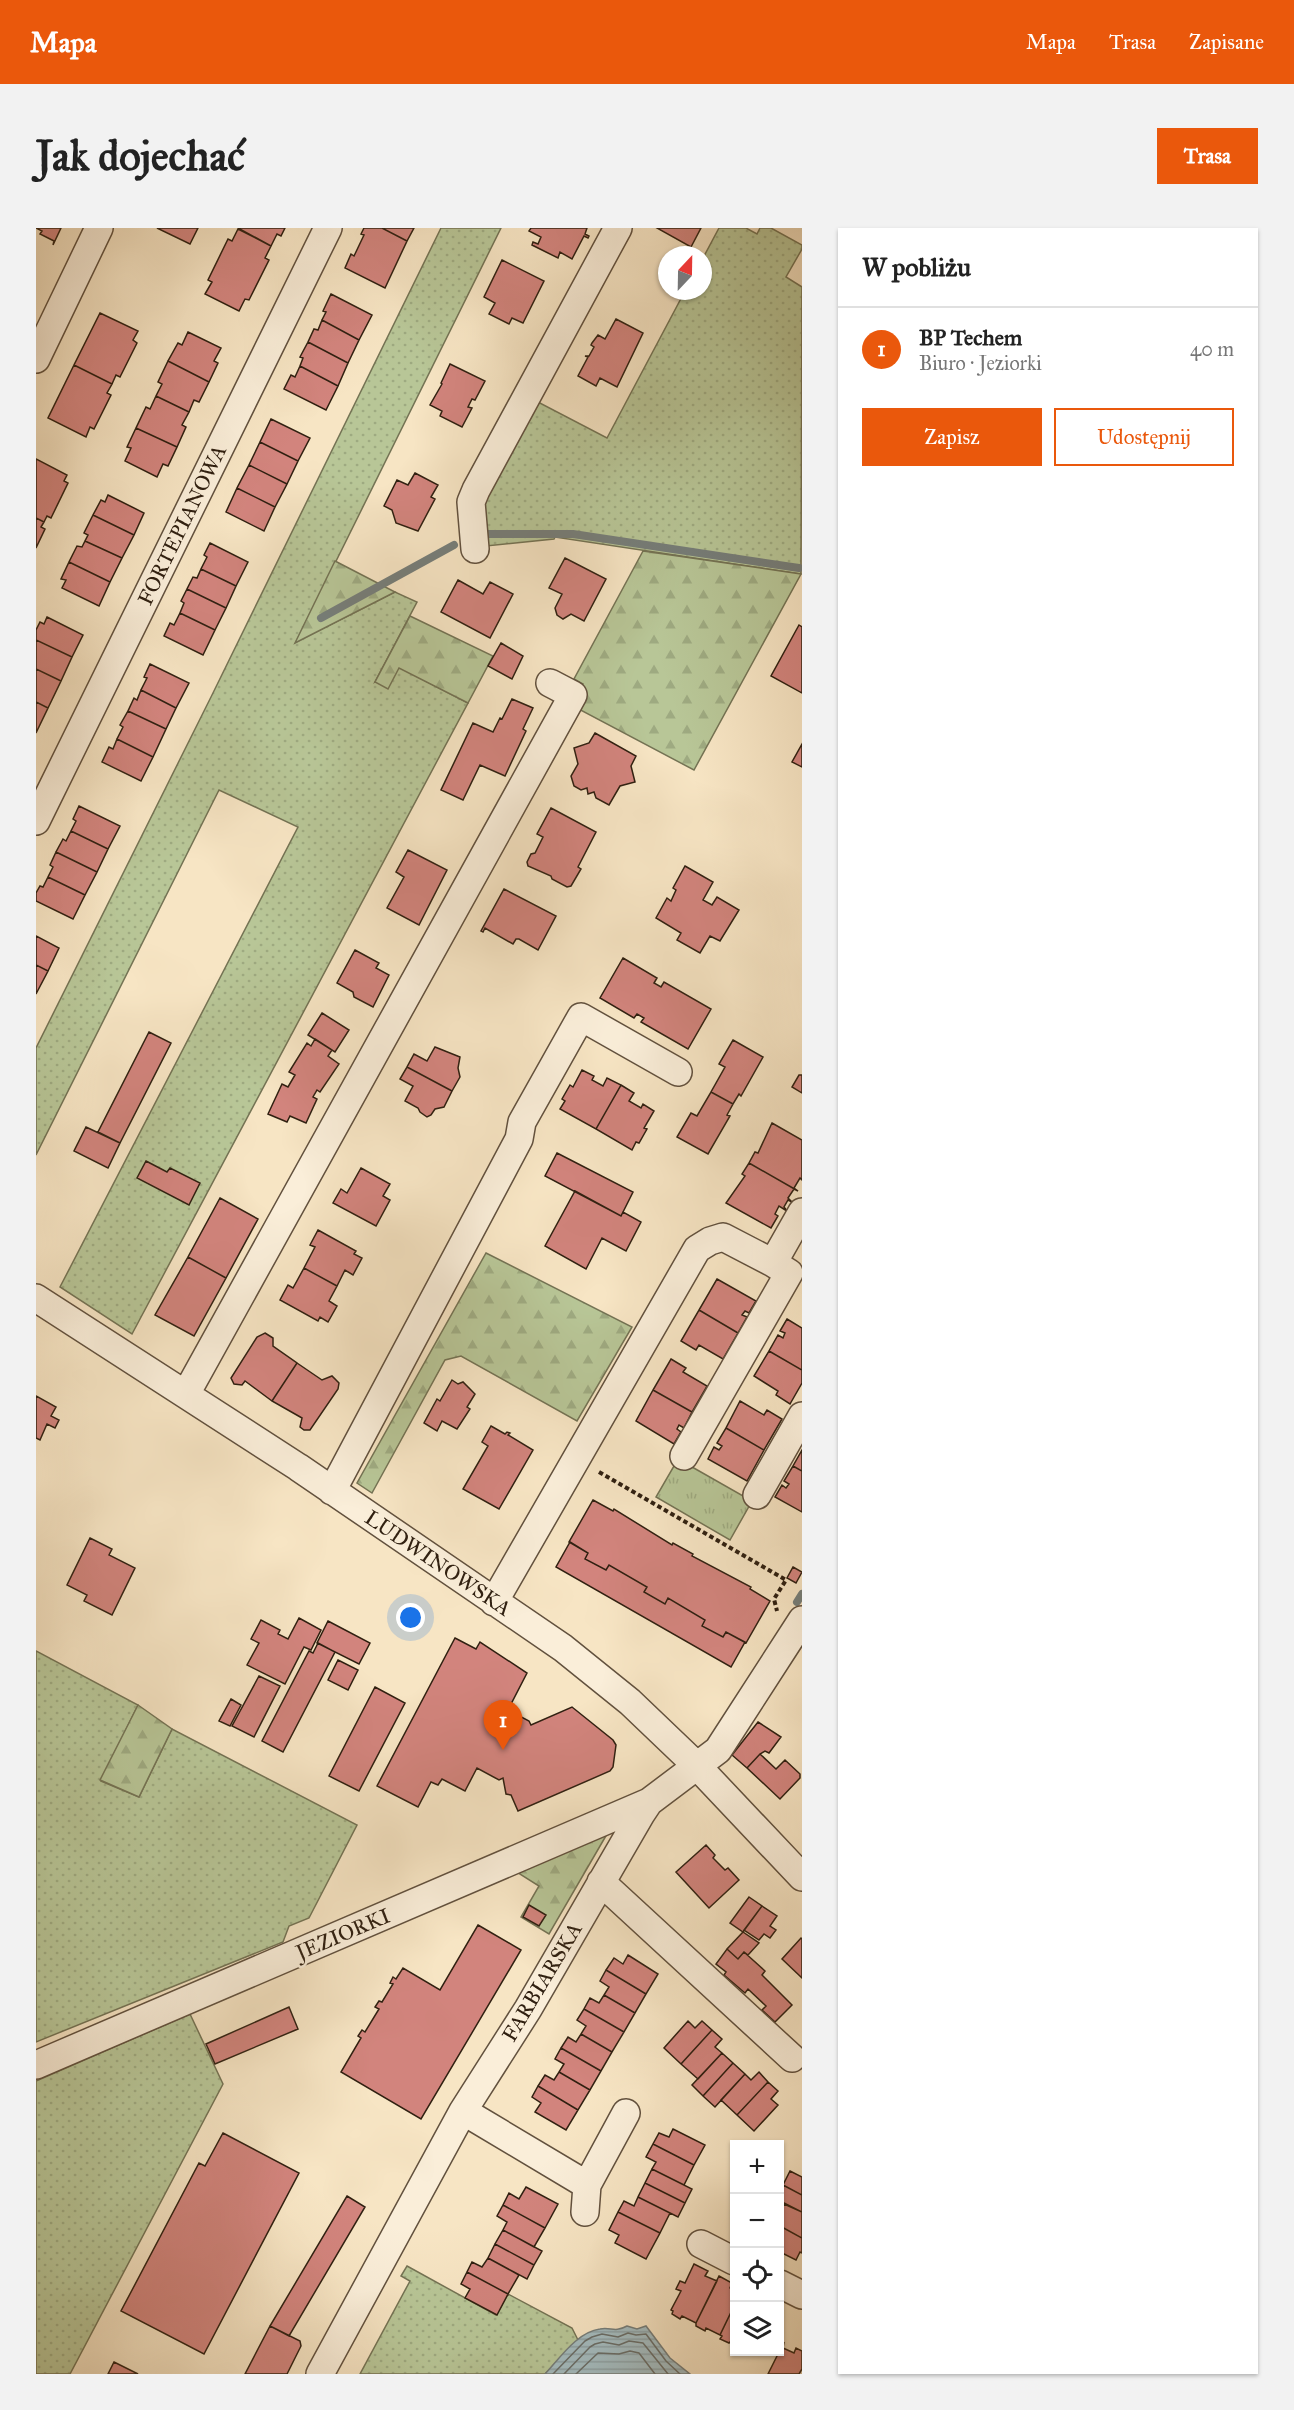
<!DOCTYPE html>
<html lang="pl">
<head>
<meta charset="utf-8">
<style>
	body { margin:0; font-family:"IM FELL Great Primer",serif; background:#f2f2f2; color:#222 }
	.controls { position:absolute; right:18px; bottom:18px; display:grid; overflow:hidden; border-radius:0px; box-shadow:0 2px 4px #0004 }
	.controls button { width:54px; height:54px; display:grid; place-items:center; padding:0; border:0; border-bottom:2px solid #e0e0e0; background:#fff; color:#222; font:30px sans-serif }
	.compass { position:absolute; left:622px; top:18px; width:54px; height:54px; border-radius:50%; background:#fff; box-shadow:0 2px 4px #0004; rotate:22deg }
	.you { position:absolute; left:375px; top:1390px; width:21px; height:21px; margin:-15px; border:4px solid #fff; border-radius:50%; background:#1a73e8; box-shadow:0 0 0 9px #1a73e833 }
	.badge { display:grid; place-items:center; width:39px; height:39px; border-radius:50%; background:#ea580c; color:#fff; font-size:20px; font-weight:700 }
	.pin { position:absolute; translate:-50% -50px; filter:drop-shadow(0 2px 3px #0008) }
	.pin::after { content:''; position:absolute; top:32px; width:21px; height:18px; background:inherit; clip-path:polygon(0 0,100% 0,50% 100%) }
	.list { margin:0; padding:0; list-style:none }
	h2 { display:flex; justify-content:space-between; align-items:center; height:78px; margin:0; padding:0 24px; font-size:26px }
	h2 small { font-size:20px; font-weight:400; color:#767676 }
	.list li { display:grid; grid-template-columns:39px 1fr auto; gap:18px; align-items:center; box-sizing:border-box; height:84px; padding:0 24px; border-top:2px solid #e0e0e0 }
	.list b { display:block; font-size:22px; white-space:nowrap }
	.list p { margin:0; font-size:20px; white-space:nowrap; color:#767676 }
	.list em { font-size:20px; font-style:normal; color:#767676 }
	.actions { display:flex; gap:12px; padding:18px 24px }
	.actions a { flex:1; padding:14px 0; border:2px solid #ea580c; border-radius:0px; text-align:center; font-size:21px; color:#ea580c }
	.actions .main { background:#ea580c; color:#fff }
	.icon { flex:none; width:33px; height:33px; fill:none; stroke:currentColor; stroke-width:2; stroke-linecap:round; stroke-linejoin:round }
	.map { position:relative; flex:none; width:766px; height:2146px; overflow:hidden; border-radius:0px }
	header { display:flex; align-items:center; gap:36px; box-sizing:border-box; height:84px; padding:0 30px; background:#ea580c; color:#fff }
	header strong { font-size:28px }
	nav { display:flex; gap:33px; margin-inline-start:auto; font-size:21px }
	.intro { display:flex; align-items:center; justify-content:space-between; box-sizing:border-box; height:144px; padding:0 36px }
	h1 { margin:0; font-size:42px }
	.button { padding:15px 27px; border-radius:0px; background:#ea580c; color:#fff; font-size:21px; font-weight:700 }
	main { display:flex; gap:36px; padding:0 36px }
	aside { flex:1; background:#fff; border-radius:0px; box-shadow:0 2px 4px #0004 }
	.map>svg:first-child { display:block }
	.grass { fill:url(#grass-dots); stroke:#747354; stroke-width:1.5 }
	.forest { fill:url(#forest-firs); stroke:#747354; stroke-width:1.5 }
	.park { fill:url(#park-tufts); stroke:#747354; stroke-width:1.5 }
	.water { fill:url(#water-rules); stroke:#767e7a; stroke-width:1.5 }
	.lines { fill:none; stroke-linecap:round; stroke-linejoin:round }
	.shore { stroke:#6a6e68; stroke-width:1.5 }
	.stream { stroke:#767e7a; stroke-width:8 }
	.building { fill:#d2847d; stroke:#302011; stroke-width:1.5 }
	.minor-casing { stroke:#62513e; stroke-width:30 }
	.path { stroke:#302011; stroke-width:4; stroke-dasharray:4.5 3; stroke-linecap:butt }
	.minor { stroke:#faeed9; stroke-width:27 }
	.labels { text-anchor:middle; stroke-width:5; stroke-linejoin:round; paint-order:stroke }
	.street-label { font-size:21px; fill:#302011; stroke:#faeed9 }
</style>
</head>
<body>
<header>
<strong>Mapa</strong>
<nav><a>Mapa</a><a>Trasa</a><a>Zapisane</a></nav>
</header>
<div class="intro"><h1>Jak dojechać</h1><a class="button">Trasa</a></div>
<main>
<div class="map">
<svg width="766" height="2146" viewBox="0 0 766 2146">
	<defs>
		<pattern id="grass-dots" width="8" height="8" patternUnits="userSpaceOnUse" patternTransform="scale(1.5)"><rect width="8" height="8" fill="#b8c697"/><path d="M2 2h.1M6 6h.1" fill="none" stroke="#9eaa81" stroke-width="1.8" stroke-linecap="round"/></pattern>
		<pattern id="forest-firs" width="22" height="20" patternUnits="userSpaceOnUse" patternTransform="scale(1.5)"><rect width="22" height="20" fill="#b8c697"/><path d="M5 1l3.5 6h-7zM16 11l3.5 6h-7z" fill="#9eaa81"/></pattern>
		<pattern id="park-tufts" width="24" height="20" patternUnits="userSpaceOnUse" patternTransform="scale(1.5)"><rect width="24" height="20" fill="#b8c697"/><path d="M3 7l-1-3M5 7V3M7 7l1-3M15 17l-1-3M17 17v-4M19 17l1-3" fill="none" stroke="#9eaa81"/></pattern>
		<pattern id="water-rules" width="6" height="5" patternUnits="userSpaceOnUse" patternTransform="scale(1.5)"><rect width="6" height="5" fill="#a4bcc0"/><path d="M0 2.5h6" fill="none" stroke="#8ea1a4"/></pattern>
	</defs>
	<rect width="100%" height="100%" fill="#f7e5c4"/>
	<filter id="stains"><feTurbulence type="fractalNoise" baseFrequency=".00333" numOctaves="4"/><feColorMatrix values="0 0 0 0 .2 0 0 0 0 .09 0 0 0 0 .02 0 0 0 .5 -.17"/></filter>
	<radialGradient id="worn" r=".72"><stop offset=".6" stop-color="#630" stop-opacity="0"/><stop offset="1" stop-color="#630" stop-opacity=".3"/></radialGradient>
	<!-- grass -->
	<path class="grass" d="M405,0H465L260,414L359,364L381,374L339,454L363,439L432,475L96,1106L24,1059L262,599L183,562L0,927V820L175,469Z
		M683,0H710L721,6L724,0H735L766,17V21L750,49L766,59L765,346L519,309L518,311L450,318L448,274L502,174L571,210L649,63H667V30Z
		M0,1423L102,1477L65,1553L103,1569L136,1501L321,1597L273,1690L253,1698L247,1714L0,1814Z
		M154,1786L187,1856L34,2146H0V1853Z
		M371,2038L460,2087L472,2066L536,2100L542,2112L509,2146H324L374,2053L365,2048Z"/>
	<!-- forest -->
	<path class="forest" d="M607,323L765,346L658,542L535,477L547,456L538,451Z
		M299,333L359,364L259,415Z
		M374,388L457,428L432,475L363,440L352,461L339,454Z
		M450,1025L596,1099L541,1193L425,1128L409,1132L336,1265L321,1255Z
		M102,1477L136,1501L103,1569L64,1552Z
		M571,1606L513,1706L485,1689L503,1658L479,1643Z"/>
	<!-- park -->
	<path class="park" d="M642,1231L716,1273L694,1312L620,1269Z"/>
	<!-- water -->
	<path class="water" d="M591,2098L601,2101L610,2098L634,2130L654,2146H509C524,2130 541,2104 564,2101C576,2099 578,2105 591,2098Z"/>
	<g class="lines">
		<!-- shore -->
		<path class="shore" d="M517,2146L549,2113L556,2109L566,2106L582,2109L592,2105L600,2107L610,2106L630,2133L644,2146
			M528,2146L554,2119L559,2116L567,2114L583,2117L593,2113L607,2115L632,2146
			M540,2146L562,2125L583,2126L594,2123L603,2125L619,2146"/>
		<!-- stream -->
		<path class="stream" d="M452,306H537L763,340
			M285,390L418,317
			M761,1374L766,1366"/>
	</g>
	<!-- building -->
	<path class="building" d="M0,0H25L17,17L18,13L4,6L6,3Z
		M121,0H162L154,16Z
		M202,0H249L245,8L241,6L235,18Z
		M328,0H346L371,13L349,60L309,40L315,26L318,28L328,7L325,6Z
		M346,0H378L371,13Z
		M495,0H551L549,6L553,8L552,10L548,8L536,31L524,24L522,30L496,17L497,14L502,16L505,9L493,3Z
		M621,0H665L655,19Z
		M202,1L235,18L229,30L233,32L213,72L209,71L203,83L169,66L176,54L172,52L192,11L196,13Z
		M466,32L508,53L487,95L476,90L473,96L453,86L459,75L448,69Z
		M295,66L336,87L323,112L286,92L290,84L287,83Z
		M64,85L102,103L97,112L101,115L84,149L80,147L76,156L38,137Z
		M580,91L607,105L581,159L564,150L560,158L542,148L552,129L549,128H553L558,119L555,117L556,115L562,107L569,111Z
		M286,92L323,112L312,135L272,114L278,101L282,102Z
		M152,104L185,120L178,133L182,135L173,154L132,133L142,115L146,117Z
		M272,114L312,135L302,158L264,138L267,130L264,129Z
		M132,133L173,154L163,174L158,172L153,184L120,168L126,156L122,154Z
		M414,136L449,153L439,172L436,171L432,179L436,180L426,199L404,188L406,183L394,177L406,156L405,155Z
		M38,137L76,156L71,165L75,167L58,201L54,199L50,209L12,190Z
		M264,138L302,158L290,182L248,161L255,147L259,149Z
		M120,168L153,184L146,197L150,199L141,219L100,200L110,179L114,181Z
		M235,191L274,210L262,233L224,214Z
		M100,200L141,219L132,238L127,236L121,249L89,233L95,220L91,219Z
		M224,214L262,233L251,256L213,237Z
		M0,231L31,247L28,253L32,255L15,290L11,288L8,294L0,290Z
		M213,237L251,256L239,279L201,260Z
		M379,245L402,257L395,269L399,271L382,303L360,295L356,282L348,278L361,252L372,257Z
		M201,260L239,279L228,303L190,284Z
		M72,267L108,285L98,307L57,287L65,272L69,274Z
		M57,287L98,307L86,330L49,313L52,307L48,305Z
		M0,290L8,294L5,299L9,301L0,320Z
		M49,313L86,330L74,354L33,334L41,318L46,319Z
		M174,315L212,334L200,358L165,341L171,329L168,327Z
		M529,330L570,351L548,393L535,386L527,391L521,387L519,380L526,366L513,360Z
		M33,334L74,354L63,378L26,360L30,352L25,351Z
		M165,341L200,358L190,380L151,361L157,349L161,350Z
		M422,352L447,366L454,354L477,366L454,410L405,384Z
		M151,361L190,380L179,402L144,385L148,375L145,373Z
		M144,385L179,402L167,427L128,408L134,395L138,397Z
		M11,389L47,407L36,429L0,412V402L4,394L8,396Z
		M763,397L766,399V465L735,448Z
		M0,412L36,429L25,453L0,441Z
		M465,415L487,428L476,451L452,438Z
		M114,436L153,455L140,480L105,462L111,450L108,449Z
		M0,441L25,453L12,480L0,474Z
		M105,462L140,480L130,501L92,483L98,470L101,472Z
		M476,471L497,480L487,501L490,503L469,548L444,537L427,572L405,562L437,495L457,504L464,490L466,491Z
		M0,474L12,480L0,505Z
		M92,483L130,501L117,529L81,511L87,499L84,497Z
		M559,505L600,528L595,538L599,554L584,558L573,577L560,570L558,564L552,566L551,560L545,562L538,558L535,548L542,536L538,520L553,515Z
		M81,511L117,529L105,553L66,534L73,519L77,521Z
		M766,516V539L756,534Z
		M43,578L84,598L72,621L35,603L40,593L37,591Z
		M515,580L560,604L542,639L545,641L535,658L531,659L516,651L515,648L492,638L491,634L495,626L499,625L507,609L501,606Z
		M35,603L72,621L61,644L20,624L27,611L30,613Z
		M372,622L411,642L383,697L351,680L368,649L360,644Z
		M20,624L61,644L49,667L12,649L17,639L14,637Z
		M649,638L677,654L667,672L676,677L681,669L703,682L684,713L674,708L664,725L641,712L645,705L620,690L631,670L635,673L640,662L637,660Z
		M12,649L49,667L37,691L0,673V665L4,658L7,659Z
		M468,661L520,688L502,722L483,711H480L477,716L449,700L447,704L445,703Z
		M0,708L23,720L12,743L0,737Z
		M319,722L343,735L340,740L353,747L337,779L318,769L317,764L301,755Z
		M587,730L621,750L618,755L625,759L628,754L675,781L652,821L605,794L608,790L601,786L598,790L564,770Z
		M0,737L12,743L0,766Z
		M286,785L313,802L299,824L272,807Z
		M113,804L135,815L84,915L62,904Z
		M279,811L296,822L292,828L303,836L284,864L281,862L277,869L281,871L270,895L254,888L251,894L232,886L246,856L252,859L259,847L253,844L271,815L275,818Z
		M697,812L727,829L705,868L703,866L697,876L675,864L689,839L683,836Z
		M399,819L424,829L422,840L424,849L416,863L371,839L378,826L391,833Z
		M371,839L416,863L408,879L399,881L395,887L391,889L384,884L382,880L369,873L377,858L364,851Z
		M546,842L558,848L556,852L567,858L571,850L585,857L560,901L524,881L529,873L526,871L534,857L537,859Z
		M763,847H766V865L756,859Z
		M585,857L598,865L593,873L605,880L607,876L618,883L608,900L611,901L603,915L600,914L596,922L560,901Z
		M675,864L697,876L691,887L694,888L672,926L641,909L655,885L661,888Z
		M736,895L766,912V952L764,950L758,960L762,963L713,935L719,924L722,925Z
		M50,899L84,915L72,940L38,923Z
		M521,925L597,964L585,988L509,948Z
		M110,933L131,944L134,940L164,955L153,977L101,950Z
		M713,935L762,963L758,961L752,970L756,974L752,972L748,979L751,983L743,978L739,986L742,988L735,1000L690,975L709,948L706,946Z
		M325,940L354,956L347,968L354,972L340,998L297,975L305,961L311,965Z
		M539,963L585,988L587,984L605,994L590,1023L566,1010L550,1041L509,1018Z
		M184,970L222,991L190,1050L152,1029Z
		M282,1002L320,1023L318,1026L326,1030L317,1047L309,1042L301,1058L268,1040L279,1019L274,1017Z
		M152,1029L190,1050L158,1108L119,1087Z
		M268,1040L301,1058L293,1073L301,1078L292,1094L284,1089L282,1093L244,1072L252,1057L257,1060Z
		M681,1051L720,1073L713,1085L709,1083L706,1087L711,1089L702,1105L663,1082Z
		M663,1082L702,1105L687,1131L663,1117L660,1122L645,1113Z
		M751,1091L766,1100V1142L733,1123L742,1107L747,1110L749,1105L744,1103Z
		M229,1105L237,1110V1118L261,1135L236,1173L209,1153L206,1157L198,1156L195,1150L221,1109Z
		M733,1123L766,1142V1155L754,1176L740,1167L742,1163L718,1148Z
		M635,1131L650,1140L647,1144L671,1158L656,1184L617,1162Z
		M261,1135L286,1152L296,1148L303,1155L302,1161L274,1202H268L264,1199L266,1190L236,1173Z
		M416,1152L422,1156L427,1154L439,1166L431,1179L434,1181L421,1201L406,1193L401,1203L388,1195L401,1171L404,1173Z
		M617,1162L656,1184L648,1200L643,1197L641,1201L645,1204L638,1216L600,1193Z
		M0,1168L20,1179L15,1188L23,1192L19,1200L11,1196L4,1212L0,1210Z
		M704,1173L728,1187L731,1182L746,1191L728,1222L690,1200Z
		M455,1198L469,1206L471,1204L474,1205L472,1207L497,1222L463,1281L427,1261L452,1218L446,1214Z
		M690,1200L728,1222L711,1253L672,1231L678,1219L683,1222L686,1218L681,1215Z
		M766,1222V1243L757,1238Z
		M757,1238L766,1243V1284L739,1269L746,1257L750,1260L753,1256L748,1253Z
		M557,1272L577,1283L578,1281L636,1317L637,1315L657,1326L656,1328L715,1359L714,1361L734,1373L710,1415L690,1404L687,1409L666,1398L669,1392L632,1370L629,1376L608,1364L611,1359L573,1337L570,1342L549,1331L552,1325L533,1314Z
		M54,1310L76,1321L73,1327L99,1340L76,1387L48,1373L51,1367L31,1357Z
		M534,1314L552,1325L549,1331L570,1342L573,1337L611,1359L608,1364L629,1376L632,1370L669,1392L666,1398L687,1409L690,1404L709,1414L695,1439L520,1339Z
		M757,1339L766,1344L760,1355L751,1350Z
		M263,1390L285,1402L275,1422L268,1419L249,1456L211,1437L223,1415L215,1411L225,1392L244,1402L242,1406L252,1411Z
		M292,1393L334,1415L323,1436L281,1415Z
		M419,1410L440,1421L444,1414L491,1445L472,1482L493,1493L495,1497L536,1479L577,1512L580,1517L577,1539L574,1543L482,1583L475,1567L470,1566L467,1550L463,1552L441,1540L429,1563L406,1551L402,1557L395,1554L382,1579L341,1558Z
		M282,1415L299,1424L247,1524L226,1513L273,1423L277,1425Z
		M302,1432L322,1442L312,1462L292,1452Z
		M223,1448L244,1458L218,1509L196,1498Z
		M339,1459L369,1475L323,1563L293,1548Z
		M195,1471L205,1477L194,1498L183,1493Z
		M722,1494L745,1509L733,1525L729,1523L724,1526L711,1540L696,1527Z
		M724,1526L740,1541L749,1532L764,1546V1550L744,1571L711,1540Z
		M670,1617L679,1627L677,1630L689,1642L692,1640L703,1652L673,1680L640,1644Z
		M713,1669L726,1678L707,1704L694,1695Z
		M493,1677L510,1687L503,1698L487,1689Z
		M726,1678L741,1688L734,1698L740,1702L734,1710L728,1706L723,1712L708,1702Z
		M442,1697L485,1722L385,1891L305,1844L325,1810L322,1808L326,1802L329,1804L343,1781L339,1779L343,1773L346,1774L357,1756L354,1755L357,1749L360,1751L367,1740L404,1762Z
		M707,1704L723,1715L712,1727L708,1724L702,1731L691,1721Z
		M765,1710L766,1711V1750L746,1731Z
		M691,1721L702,1731L708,1724L729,1743L726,1747L756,1777L739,1794L726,1782L730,1778L712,1761L709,1765L688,1747L690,1744L680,1736Z
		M592,1727L622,1746L610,1766L570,1742L578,1730L587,1736Z
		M570,1742L610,1766L599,1785L568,1767L573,1759L564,1753Z
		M568,1767L599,1785L588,1804L548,1781L554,1770L563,1775Z
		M253,1779L262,1801L179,1836L170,1816Z
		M548,1781L588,1804L576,1824L545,1806L550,1798L541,1792Z
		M652,1793L659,1800L666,1793L676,1802L645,1836L628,1820Z
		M676,1802L686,1811L679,1819L686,1825L662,1851L645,1836Z
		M545,1806L576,1824L565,1843L525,1820L532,1809L540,1814Z
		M525,1820L565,1843L554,1862L523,1844L528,1836L519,1831Z
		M686,1825L697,1835L667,1868L656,1857Z
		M697,1835L709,1846L679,1879L667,1868Z
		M523,1844L554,1862L542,1882L502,1858L509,1847L518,1852Z
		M723,1844L732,1854L701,1887L685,1872L709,1846L715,1852Z
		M732,1854L742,1863L735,1871L742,1877L718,1903L701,1887Z
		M502,1858L542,1882L530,1902L499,1884L505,1875L496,1869Z
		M637,1901L669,1917L658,1937L617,1916L623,1905L633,1909Z
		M187,1905L263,1945L168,2126L85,2083L163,1935L169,1938Z
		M617,1916L658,1937L648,1957L616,1941L620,1934L610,1929Z
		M616,1941L656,1961L649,1975L609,1955Z
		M754,1943L766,1949V1967L747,1957Z
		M609,1955L649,1975L642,1989L602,1969Z
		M747,1957L766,1967V1984L744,1973V1965Z
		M490,1959L522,1976L509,2000L467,1977L473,1965L483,1971Z
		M311,1968L329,1979L253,2108L234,2098Z
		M602,1969L634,1985L624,2005L582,1984L588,1973L598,1978Z
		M748,1976L766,1984V2010L744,1998V1985Z
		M467,1977L509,2000L498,2019L467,2002L471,1994L461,1988Z
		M582,1984L624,2005L610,2031L579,2015L583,2007L573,2002Z
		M744,1998L766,2010V2025L764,2024L760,2032L744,2024Z
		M467,2002L506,2023L498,2037L459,2016Z
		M459,2016L498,2037L491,2051L452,2030Z
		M452,2030L483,2047L472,2066L431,2044L436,2034L446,2039Z
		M658,2036L672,2043L669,2048L681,2053L660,2095L646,2088L644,2091L636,2086L637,2083L635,2082L645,2063L640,2061L644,2053L649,2055Z
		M431,2044L472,2066L461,2087L429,2070L434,2061L425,2056Z
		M683,2048L696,2055L694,2060L698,2062V2078L684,2107L670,2100L669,2103L660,2098V2095Z
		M698,2078V2115L695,2113L693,2115L684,2111L686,2108L684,2107Z
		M234,2098L264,2113L265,2118L251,2146H209Z
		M748,2114L747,2120L758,2125L760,2120L766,2123V2141L763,2146H732Z
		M78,2134L102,2146H72Z"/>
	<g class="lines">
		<defs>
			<path id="minor" d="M0,131L63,0
				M439,321L435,274L440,262L582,0
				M0,593L292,0
				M753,1045L737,1035L766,984
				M0,1070L262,1239L527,1420L594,1474L662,1539L766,1649
				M150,1166L537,467L514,455
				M648,1228L753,1045
				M296,1263L483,911L486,894L545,789L642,844
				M721,1267L766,1188
				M458,1374L661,1021L674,1013L687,1009L737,1035
				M565,1654L756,1830
				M0,1837L613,1574
				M427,1883L551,1957L590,1885
				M549,1984L551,1957
				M665,2016L698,2033
				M744,2056L766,2067
				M284,2146L427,1883L492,1781L605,1586L613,1574L682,1522L766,1392"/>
		</defs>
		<!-- minor casing -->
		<use href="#minor" class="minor-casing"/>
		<!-- path -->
		<path class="path" d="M563,1244L750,1352L738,1371L741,1383"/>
		<!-- minor -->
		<use href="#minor" class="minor"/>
	</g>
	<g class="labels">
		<!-- street labels -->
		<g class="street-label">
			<text transform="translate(146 297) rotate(-64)" y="7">FORTEPIANOWA</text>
			<text transform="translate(402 1335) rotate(34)" y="7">LUDWINOWSKA</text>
			<text transform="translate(307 1706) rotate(-23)" y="7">JEZIORKI</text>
			<text transform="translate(506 1754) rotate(-59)" y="7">FARBIARSKA</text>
		</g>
	</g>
	<rect width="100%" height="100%" filter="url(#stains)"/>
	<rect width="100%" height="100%" fill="url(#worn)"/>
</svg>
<div class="controls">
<button>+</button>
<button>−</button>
<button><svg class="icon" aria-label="locate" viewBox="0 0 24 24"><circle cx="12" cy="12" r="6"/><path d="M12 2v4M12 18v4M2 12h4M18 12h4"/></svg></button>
<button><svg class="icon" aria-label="layers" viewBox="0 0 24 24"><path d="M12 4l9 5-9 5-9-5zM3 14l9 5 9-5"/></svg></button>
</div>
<svg class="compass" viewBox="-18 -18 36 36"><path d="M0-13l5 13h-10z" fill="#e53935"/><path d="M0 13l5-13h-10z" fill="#767676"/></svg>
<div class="you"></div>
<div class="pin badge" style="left:467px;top:1522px">1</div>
</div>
<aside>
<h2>W pobliżu<small></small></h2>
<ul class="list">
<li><span class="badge">1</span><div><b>BP Techem</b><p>Biuro · Jeziorki</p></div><em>40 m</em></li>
</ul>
<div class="actions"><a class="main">Zapisz</a><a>Udostępnij</a></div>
</aside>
</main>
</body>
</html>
